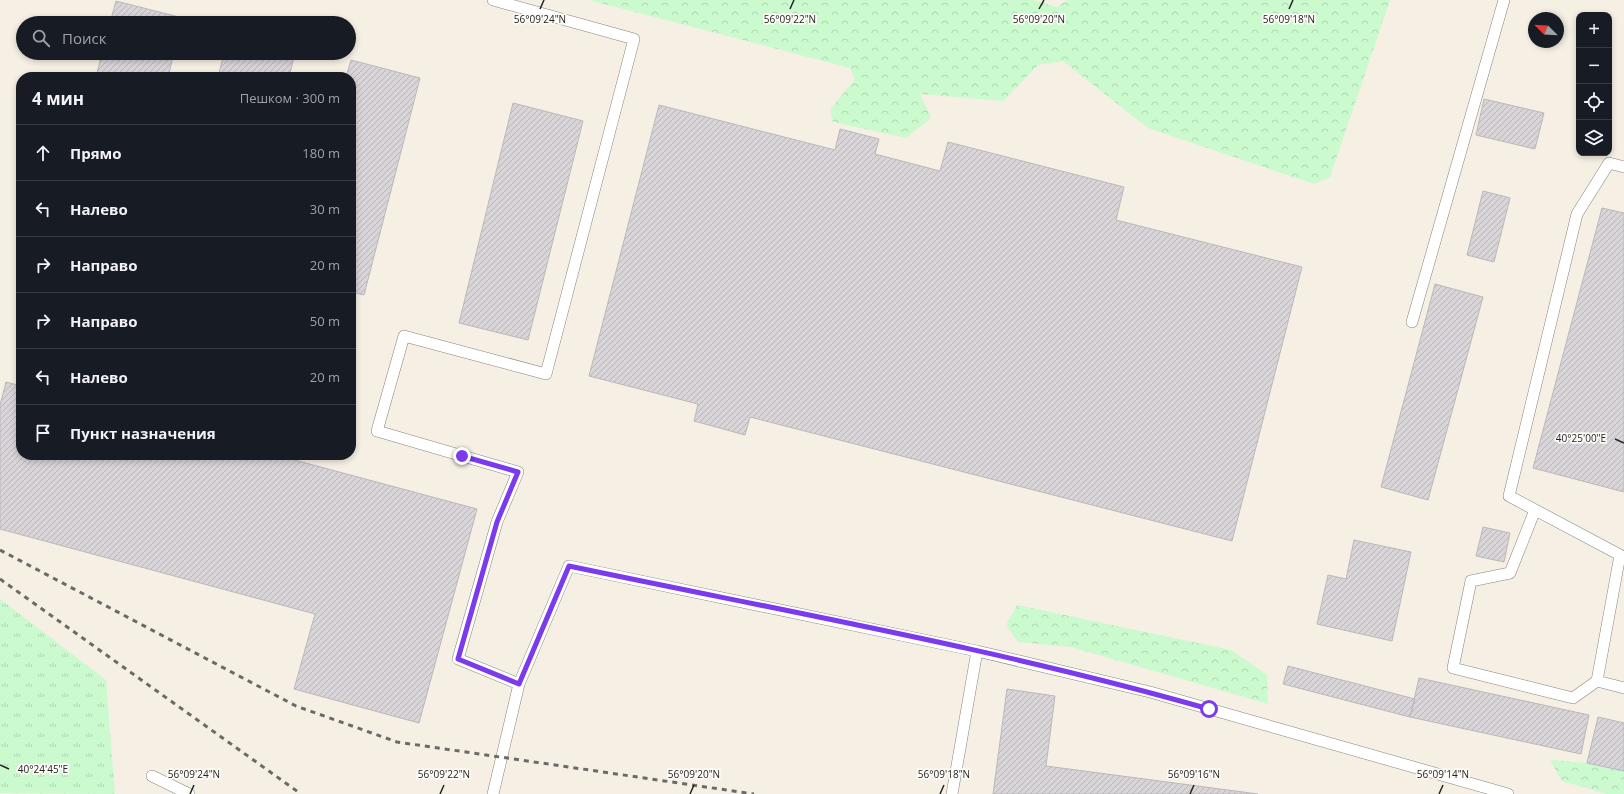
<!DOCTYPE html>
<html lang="ru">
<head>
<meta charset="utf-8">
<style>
	body { margin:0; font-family:"Open Sans",sans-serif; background:#20242c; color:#f1f3f6 }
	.controls { position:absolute; right:12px; top:12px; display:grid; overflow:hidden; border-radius:8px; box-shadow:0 2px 6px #0003 }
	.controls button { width:36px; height:36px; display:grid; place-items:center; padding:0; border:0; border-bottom:1px solid #363941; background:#171b24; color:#f1f3f6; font:20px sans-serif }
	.compass { position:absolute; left:1528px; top:12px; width:36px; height:36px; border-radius:50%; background:#171b24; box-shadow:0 2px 6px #0003; rotate:294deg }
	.stop { position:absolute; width:12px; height:12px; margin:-9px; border:3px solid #7c3aed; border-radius:50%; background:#fff }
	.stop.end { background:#7c3aed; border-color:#fff; box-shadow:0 1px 4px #0008 }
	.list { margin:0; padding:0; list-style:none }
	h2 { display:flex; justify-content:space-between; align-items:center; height:52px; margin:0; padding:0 16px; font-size:17px }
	h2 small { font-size:13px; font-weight:400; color:#9ea1a6 }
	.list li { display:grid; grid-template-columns:26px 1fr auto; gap:12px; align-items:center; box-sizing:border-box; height:56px; padding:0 16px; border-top:1px solid #363941 }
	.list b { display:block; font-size:15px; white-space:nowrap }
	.list em { font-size:13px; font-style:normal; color:#9ea1a6 }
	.icon { flex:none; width:22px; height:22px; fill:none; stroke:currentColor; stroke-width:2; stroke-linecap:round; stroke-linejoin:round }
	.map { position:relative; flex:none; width:1624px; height:794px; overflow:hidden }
	.search { position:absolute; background:#171b24; box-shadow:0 2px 6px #0003; left:16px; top:16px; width:340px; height:44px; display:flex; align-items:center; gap:10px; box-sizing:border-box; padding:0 14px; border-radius:22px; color:#9ea1a6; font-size:15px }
	.panel { position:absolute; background:#171b24; box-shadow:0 2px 6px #0003; left:16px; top:72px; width:340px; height:388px; border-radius:16px }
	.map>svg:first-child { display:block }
	.built { fill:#f5efe4; fill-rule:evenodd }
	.grass { fill:url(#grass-tufts) }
	.forest { fill:url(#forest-crowns) }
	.building { fill:url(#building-hatch); stroke:#bbb8bb }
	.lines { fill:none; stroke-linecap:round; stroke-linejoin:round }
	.service-casing { stroke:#878581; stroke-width:12 }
	.service { stroke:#fff; stroke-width:11 }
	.rail { stroke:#6c6a68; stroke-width:3; stroke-dasharray:5 5; stroke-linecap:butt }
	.route { stroke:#7c3aed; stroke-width:5 }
	.ticks { fill:none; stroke:#252423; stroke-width:1.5 }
	.ticks-label { font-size:10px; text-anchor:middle; fill:#252423; stroke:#fdfbf7; stroke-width:3.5; stroke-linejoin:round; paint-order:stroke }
</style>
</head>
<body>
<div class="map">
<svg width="1624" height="794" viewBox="0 0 1624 794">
	<defs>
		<pattern id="grass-tufts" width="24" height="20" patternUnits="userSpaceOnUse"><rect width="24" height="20" fill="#cbface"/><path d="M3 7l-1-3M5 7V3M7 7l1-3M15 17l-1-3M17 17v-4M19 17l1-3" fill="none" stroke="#aed6b1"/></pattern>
		<pattern id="forest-crowns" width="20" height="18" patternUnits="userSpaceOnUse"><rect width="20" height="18" fill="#cbface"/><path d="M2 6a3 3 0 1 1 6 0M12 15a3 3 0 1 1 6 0" fill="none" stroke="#aed6b1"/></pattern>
		<pattern id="building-hatch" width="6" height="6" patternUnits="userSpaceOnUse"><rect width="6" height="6" fill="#d8d4d8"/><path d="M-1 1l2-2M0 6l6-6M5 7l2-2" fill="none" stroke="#b9b6b9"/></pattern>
	</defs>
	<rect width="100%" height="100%" fill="#fdfbf7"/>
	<!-- built -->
	<path class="built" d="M0,0H1624V794H0ZM1579,15H1609V153H1579ZM1534,18H1558V42H1534ZM23,23H349V53H23ZM21,77H351V455H21Z"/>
	<!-- grass -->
	<path class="grass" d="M0,599L106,680L115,794L0,793Z"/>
	<!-- forest -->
	<path class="forest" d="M589,0H1034L1056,7L1068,0H1390L1330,177L1314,184L1148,128L1063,61L1038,65L1003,101L920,94L931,118L906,138L833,122L830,110L855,79L850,68Z
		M1017,605L1231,650L1267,675L1268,704L1071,647L1018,642L1006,625Z
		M1550,760L1587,763L1624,771V794H1607L1562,781Z"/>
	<!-- building -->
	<path class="building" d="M116,1L183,18L182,23H110Z
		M102,53H174L168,77H96Z
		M224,53H295L289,77H218Z
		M351,60L420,78L364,295L351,292V77H346Z
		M1484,99L1544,113L1535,149L1476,135Z
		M513,103L583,121L528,340L459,323Z
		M659,105L835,150L840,129L879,139L875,154L940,171L948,142L1124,187L1116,220L1302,267L1232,541L750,417L745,435L694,421L698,404L589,376Z
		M1483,191L1510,198L1494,262L1467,255Z
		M1602,208L1624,213V492L1533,468Z
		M1435,284L1483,297L1428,500L1381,487Z
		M6,382L21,386V455H276L477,509L419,723L294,689L315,614L0,529V405Z
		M1483,527L1510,533L1504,562L1476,556Z
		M1354,540L1411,552L1392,641L1317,624L1328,575L1346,579Z
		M1288,666L1415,699L1410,717L1283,684Z
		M1419,678L1589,715L1581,754L1410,717Z
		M1007,689L1055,696L1046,766L1258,794H993Z
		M1598,717L1624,723V771L1587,763Z"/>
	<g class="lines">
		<defs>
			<path id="service" d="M493,0L634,39L546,374L404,336L377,431L518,472L497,522L458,659L519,684
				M1624,167L1609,163L1577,214L1509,496L1620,555L1597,681L1624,688
				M1412,322L1504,0
				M1535,510L1510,573L1471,581L1453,668L1573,698L1597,681
				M977,651L1150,692L1508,794
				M152,776L189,794
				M493,794L519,684L569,566L977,651L952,794"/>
		</defs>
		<!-- service casing -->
		<use href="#service" class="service-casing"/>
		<!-- service -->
		<use href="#service" class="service"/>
		<!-- rail -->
		<path class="rail" d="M0,550L296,706L397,742L754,794
			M0,579L301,794"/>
	</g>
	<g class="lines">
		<!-- route -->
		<path class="route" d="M462,456L518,472L497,522L458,659L519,684L569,566C783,611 999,649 1209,709"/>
	</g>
	<!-- ticks -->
	<path class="ticks" d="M540,9L544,0M790,9L794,0M1039,9L1044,0M1289,9L1293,0M1615,439L1624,443M0,765L9,769M190,794L194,785M440,794L444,785M690,794L694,785M940,794L944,785M1190,794L1194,785M1439,794L1443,785"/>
	<g class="ticks-label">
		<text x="540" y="23">56°09'24"N</text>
		<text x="790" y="23">56°09'22"N</text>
		<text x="1039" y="23">56°09'20"N</text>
		<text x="1289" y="23">56°09'18"N</text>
		<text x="1581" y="442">40°25'00"E</text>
		<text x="43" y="773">40°24'45"E</text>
		<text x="194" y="778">56°09'24"N</text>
		<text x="444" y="778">56°09'22"N</text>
		<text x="694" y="778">56°09'20"N</text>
		<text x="944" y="778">56°09'18"N</text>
		<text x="1194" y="778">56°09'16"N</text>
		<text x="1443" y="778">56°09'14"N</text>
	</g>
</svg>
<div class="controls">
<button>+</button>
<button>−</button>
<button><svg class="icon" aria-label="locate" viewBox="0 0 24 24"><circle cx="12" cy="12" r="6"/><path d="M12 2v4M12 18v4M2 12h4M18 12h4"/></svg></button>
<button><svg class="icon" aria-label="layers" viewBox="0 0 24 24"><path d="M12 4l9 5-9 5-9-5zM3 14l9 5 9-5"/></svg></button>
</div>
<svg class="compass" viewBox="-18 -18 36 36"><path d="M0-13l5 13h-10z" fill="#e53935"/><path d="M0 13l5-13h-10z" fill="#9ea1a6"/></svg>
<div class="stop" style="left:1209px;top:709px"></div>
<div class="stop end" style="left:462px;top:456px"></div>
<div class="search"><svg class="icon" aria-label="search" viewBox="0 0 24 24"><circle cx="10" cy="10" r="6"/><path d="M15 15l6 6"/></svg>Поиск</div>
<section class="panel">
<h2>4 мин<small>Пешком · 300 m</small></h2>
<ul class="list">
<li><svg class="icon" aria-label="ahead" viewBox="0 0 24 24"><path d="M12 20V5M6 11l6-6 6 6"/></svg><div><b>Прямо</b></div><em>180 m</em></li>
<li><svg class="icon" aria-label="left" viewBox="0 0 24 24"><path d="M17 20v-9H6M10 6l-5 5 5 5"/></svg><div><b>Налево</b></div><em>30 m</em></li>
<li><svg class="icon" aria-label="right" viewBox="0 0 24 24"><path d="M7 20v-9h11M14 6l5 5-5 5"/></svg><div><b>Направо</b></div><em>20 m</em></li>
<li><svg class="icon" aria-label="right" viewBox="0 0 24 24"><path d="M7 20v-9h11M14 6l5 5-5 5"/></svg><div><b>Направо</b></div><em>50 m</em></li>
<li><svg class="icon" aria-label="left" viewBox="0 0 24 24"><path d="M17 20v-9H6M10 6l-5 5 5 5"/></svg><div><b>Налево</b></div><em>20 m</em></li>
<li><svg class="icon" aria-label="arrive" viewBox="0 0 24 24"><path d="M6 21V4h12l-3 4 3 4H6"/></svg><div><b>Пункт назначения</b></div></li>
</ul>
</section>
</div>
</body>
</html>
